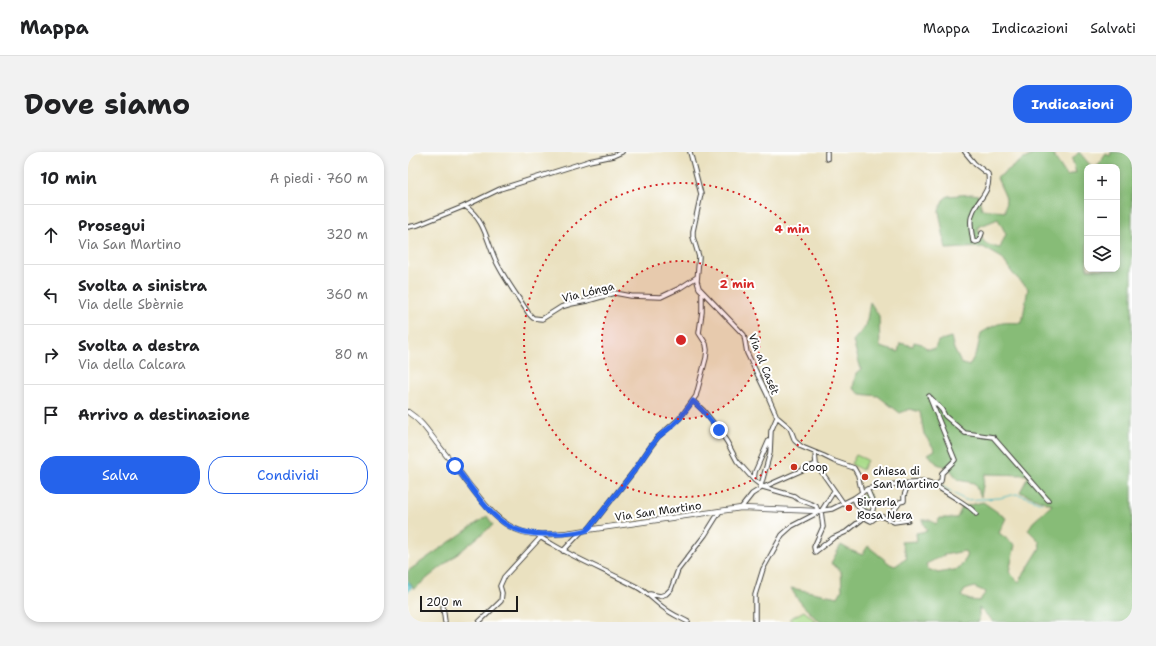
<!DOCTYPE html>
<html lang="it">
<head>
<meta charset="utf-8">
<style>
	body { margin:0; font-family:"Shantell Sans",sans-serif; background:#f2f2f2; color:#202124 }
	.controls { position:absolute; right:12px; top:12px; display:grid; overflow:hidden; border-radius:8px; box-shadow:0 2px 6px #0003 }
	.controls button { width:36px; height:36px; display:grid; place-items:center; padding:0; border:0; border-bottom:1px solid #e0e0e0; background:#fff; color:#202124; font:20px sans-serif }
	.scale { position:absolute; left:12px; bottom:10px; width:98px; box-sizing:border-box; padding-left:4px; border:2px solid #1c1c1c; border-top:0; font-size:11px; line-height:14px; white-space:nowrap; color:#1c1c1c; -webkit-text-stroke:3px #fff; paint-order:stroke }
	.stop { position:absolute; width:12px; height:12px; margin:-9px; border:3px solid #2563eb; border-radius:50%; background:#fff }
	.stop.end { background:#2563eb; border-color:#fff; box-shadow:0 1px 4px #0008 }
	.list { margin:0; padding:0; list-style:none }
	h2 { display:flex; justify-content:space-between; align-items:center; height:52px; margin:0; padding:0 16px; font-size:17px }
	h2 small { font-size:13px; font-weight:400; color:#757577 }
	.list li { display:grid; grid-template-columns:26px 1fr auto; gap:12px; align-items:center; box-sizing:border-box; height:60px; padding:0 16px; border-top:1px solid #e0e0e0 }
	.list b { display:block; font-size:15px; white-space:nowrap }
	.list p { margin:0; font-size:13px; white-space:nowrap; color:#757577 }
	.list em { font-size:13px; font-style:normal; color:#757577 }
	.actions { display:flex; gap:8px; padding:12px 16px }
	.actions a { flex:1; padding:9px 0; border:1px solid #2563eb; border-radius:16px; text-align:center; font-size:14px; color:#2563eb }
	.actions .main { background:#2563eb; color:#fff }
	.icon { flex:none; width:22px; height:22px; fill:none; stroke:currentColor; stroke-width:2; stroke-linecap:round; stroke-linejoin:round }
	.map { position:relative; flex:none; width:724px; height:470px; overflow:hidden; border-radius:16px }
	header { display:flex; align-items:center; gap:24px; box-sizing:border-box; height:56px; padding:0 20px; background:#fff; border-bottom:1px solid #e0e0e0 }
	header strong { font-size:19px }
	nav { display:flex; gap:22px; margin-inline-start:auto; font-size:14px }
	.intro { display:flex; align-items:center; justify-content:space-between; box-sizing:border-box; height:96px; padding:0 24px }
	h1 { margin:0; font-size:28px }
	.button { padding:10px 18px; border-radius:16px; background:#2563eb; color:#fff; font-size:14px; font-weight:700 }
	main { display:flex; gap:24px; padding:0 24px }
	aside { flex:1; background:#fff; border-radius:16px; box-shadow:0 2px 6px #0003 }
	.map>svg:first-child { display:block }
	.green { fill:#aadc8b; stroke:#637c54 }
	.forest { fill:#87bc77; stroke:#526c4a; fill-rule:evenodd }
	.lines { fill:none; stroke-linecap:round; stroke-linejoin:round }
	.stream { stroke:#4bbac1; stroke-width:1 }
	.canal { stroke:#4bbac1; stroke-width:3.5 }
	.minor-casing { stroke:#3b3a35; stroke-width:5.5 }
	.tertiary-casing { stroke:#3b3a35; stroke-width:6 }
	.minor { stroke:#fff; stroke-width:3.5 }
	.tertiary { stroke:#fff; stroke-width:4.5 }
	.route { stroke:#2563eb; stroke-width:5 }
	.ring { fill:none; stroke:#d62828; stroke-width:2; stroke-dasharray:2 4 }
	.poi-dot { fill:#c8321e; stroke:#fff; stroke-width:1.5 }
	.labels { text-anchor:middle; stroke-width:4; stroke-linejoin:round; paint-order:stroke }
	.street-label { font-size:11px; fill:#1c1c1c; stroke:#fff }
	.poi-label { font-size:11px; fill:#1c1c1c; stroke:#fff; text-anchor:start }
	.centre { fill:#d62828; stroke:#fff; stroke-width:2 }
	.ring-label { font-size:12px; text-anchor:middle; font-weight:bold; fill:#d62828; stroke:#fff; stroke-width:4; stroke-linejoin:round; paint-order:stroke }
</style>
</head>
<body>
<header>
<strong>Mappa</strong>
<nav><a>Mappa</a><a>Indicazioni</a><a>Salvati</a></nav>
</header>
<div class="intro"><h1>Dove siamo</h1><a class="button">Indicazioni</a></div>
<main>
<aside>
<h2>10 min<small>A piedi · 760 m</small></h2>
<ul class="list">
<li><svg class="icon" aria-label="ahead" viewBox="0 0 24 24"><path d="M12 20V5M6 11l6-6 6 6"/></svg><div><b>Prosegui</b><p>Via San Martino</p></div><em>320 m</em></li>
<li><svg class="icon" aria-label="left" viewBox="0 0 24 24"><path d="M17 20v-9H6M10 6l-5 5 5 5"/></svg><div><b>Svolta a sinistra</b><p>Via delle Sbèrnie</p></div><em>360 m</em></li>
<li><svg class="icon" aria-label="right" viewBox="0 0 24 24"><path d="M7 20v-9h11M14 6l5 5-5 5"/></svg><div><b>Svolta a destra</b><p>Via della Calcara</p></div><em>80 m</em></li>
<li><svg class="icon" aria-label="arrive" viewBox="0 0 24 24"><path d="M6 21V4h12l-3 4 3 4H6"/></svg><div><b>Arrivo a destinazione</b></div></li>
</ul>
<div class="actions"><a class="main">Salva</a><a>Condividi</a></div>
</aside>
<div class="map">
<svg width="724" height="470" viewBox="0 0 724 470">
	<rect width="100%" height="100%" fill="#fff"/>
	<filter id="ink" filterUnits="userSpaceOnUse"><feTurbulence type="fractalNoise" baseFrequency=".025" numOctaves="2"/><feDisplacementMap in="SourceGraphic" scale="8" xChannelSelector="R" yChannelSelector="G"/><feConvolveMatrix kernelMatrix="1 2 1 2 8 2 1 2 1" color-interpolation-filters="sRGB"/></filter>
	<filter id="wash" filterUnits="userSpaceOnUse"><feTurbulence type="fractalNoise" baseFrequency=".012" numOctaves="4" result="noise"/><feDisplacementMap in="SourceGraphic" scale="16" xChannelSelector="R" yChannelSelector="G"/><feGaussianBlur stdDeviation="0.9" result="paint"/><feColorMatrix in="noise" values="0 0 0 0 0 0 0 0 0 0 0 0 0 0 0 0 0 1.4 0 .05"/><feComposite in="paint" operator="in"/></filter>
	<g filter="url(#wash)">
		<rect width="100%" height="100%" fill="#eae1c0"/>
		<!-- green -->
		<path class="green" d="M448,303L459,308L454,318L443,312Z
			M460,340L465,352L456,350L454,358L447,348Z
			M396,459L409,470H387L381,467Z"/>
		<!-- forest -->
		<path class="forest" d="M630,0H643L659,24L668,21L664,7L671,0L684,15H679V117H709V15H689L698,2L702,4L703,0H724V470H584V468L571,456V470H412C401,460 390,450 383,436L430,445L434,438L433,419L423,411L433,393L442,398L454,403L460,394L482,412L487,414L499,406L493,390L509,389L508,381L519,379L514,368H522L528,372L532,366H549L554,355L575,350L598,366L591,381L607,393L601,420L611,430L632,396L631,389L620,378L625,370L644,353L612,340L621,323L577,322L573,345L566,331L550,328L541,316L529,312L520,302L527,298L516,282L512,260L502,257L492,261L470,244L452,242L445,236L448,221L453,217L445,189L458,174L462,150L471,164L472,195L490,200L492,191L505,194L506,190L514,192L519,197H527L530,189L543,185L546,197L553,211L561,214L569,199L573,181C592,170 592,170 614,171L620,136L605,122L594,106L575,95L538,97L531,59L535,48L540,44L564,42L570,43L574,57L597,60L598,46L589,26L614,8ZM590,67L598,82L592,96C576,93 574,90 570,75ZM557,399L559,405L551,417L530,421L520,417L518,412L536,403ZM566,435L578,440L571,449L562,448L553,444L557,438Z
			M79,364L85,373L6,437L0,428V419Z"/>
		<g class="lines">
			<!-- stream -->
			<path class="stream" d="M532,333L557,348L592,346L608,342L613,343L634,351"/>
			<!-- canal -->
			<path class="canal" d="M0,431L2,435L0,438"/>
		</g>
	</g>
	<g filter="url(#ink)">
		<g class="lines">
			<defs>
				<path id="minor" d="M282,0L293,42L285,79V85L291,105L289,129L291,136L336,183L339,201L359,242L369,265L382,276L387,289L394,295L416,304L426,309L446,316L450,323L454,341
					M419,0V7
					M557,0L567,12L580,22C584,43 565,49 563,67C562,75 564,82 565,89L568,90L571,89L574,81
					M57,54C79,69 79,94 91,115C100,132 111,146 121,162L125,166L134,167L153,155L163,152L179,149L207,141L223,144L253,145L272,136L289,125
					M0,75L10,73L57,54L92,37L181,9L205,4L214,0
					M523,246L534,258L537,264L557,281L585,285L640,348
					M285,249L295,258L311,278L319,290L329,309L346,328L355,335L386,344L390,347L403,352L408,354L410,359L424,357L446,346L459,337L478,333L516,330L526,333L530,332L533,329L534,321L547,308L521,244
					M407,301L408,312L436,352
					M346,328L347,320L361,288
					M526,333C534,338 566,356 568,362
					M356,335L408,312
					M446,346C449,356 454,360 464,361L466,353L459,337
					M333,356L344,342L352,337L362,301L363,279L369,265
					M414,358L426,339
					M453,358L459,367L463,369L470,364L475,365L486,370L500,368
					M480,367L492,350L496,349V344L500,332
					M180,378L226,319L243,294L250,285L272,266L288,244L298,206L299,198L298,192L291,181L294,160V141
					M129,382C133,387 139,389 144,392C172,409 201,420 229,435C240,441 246,449 256,456C263,462 271,465 280,470
					M155,399L173,380
					M242,442L252,444L258,442L263,437L270,418L297,383L312,359
					M35,455L37,470
					M71,470L93,449L94,441L92,434L96,425L132,386
					M347,470V443L355,417L374,383L384,374L413,359L415,375L406,395L407,400L425,386L438,380L457,365"/>
				<path id="tertiary" d="M0,260C14,269 21,281 31,294C40,306 50,317 59,330C75,350 89,372 115,380C129,384 143,382 158,381L333,356L410,359"/>
			</defs>
			<!-- minor casing -->
			<use href="#minor" class="minor-casing"/>
			<!-- tertiary casing -->
			<use href="#tertiary" class="tertiary-casing"/>
			<!-- minor -->
			<use href="#minor" class="minor"/>
			<!-- tertiary -->
			<use href="#tertiary" class="tertiary"/>
		</g>
	</g>
	<g class="lines" filter="url(#ink)">
		<!-- route -->
		<path class="route" d="M47,314C66,338 84,373 117,380C130,383 142,382 154,382C160,381 174,381 179,378C179,378 183,374 183,374L226,319L243,294L250,285L264,274L272,266L285,249L294,258L311,278"/>
	</g>
	<!-- distance rings -->
	<circle cx="273" cy="188" r="79" fill="#d62828" fill-opacity=".12"/>
	<g class="ring">
		<circle cx="273" cy="188" r="79"/>
		<circle cx="273" cy="188" r="157"/>
	</g>
	<!-- markers -->
	<g class="poi-dot">
		<circle cx="386" cy="315" r="4"/>
		<circle cx="457" cy="325" r="4"/>
		<circle cx="441" cy="356" r="4"/>
	</g>
	<g class="labels">
		<!-- street labels -->
		<g class="street-label">
			<text transform="translate(180 140) rotate(-14)" y="4">Via Lónga</text>
			<text transform="translate(356 212) rotate(68)" y="4">Via al Casét</text>
			<text transform="translate(250 359) rotate(-8)" y="4">Via San Martino</text>
		</g>
		<!-- poi labels -->
		<g class="poi-label">
			<text x="394" y="319">Coop</text>
			<text x="465" y="323">chiesa di<tspan x="465" dy="13">San Martino</tspan></text>
			<text x="449" y="354">Birreria<tspan x="449" dy="13">Rosa Nera</tspan></text>
		</g>
	</g>
	<circle cx="273" cy="188" r="6" class="centre"/>
	<g class="ring-label">
		<text x="384" y="81">4 min</text>
		<text x="329" y="136">2 min</text>
	</g>
</svg>
<div class="controls">
<button>+</button>
<button>−</button>
<button><svg class="icon" aria-label="layers" viewBox="0 0 24 24"><path d="M12 4l9 5-9 5-9-5zM3 14l9 5 9-5"/></svg></button>
</div>
<div class="scale">200 m</div>
<div class="stop" style="left:47px;top:314px"></div>
<div class="stop end" style="left:311px;top:278px"></div>
</div>
</main>
</body>
</html>
